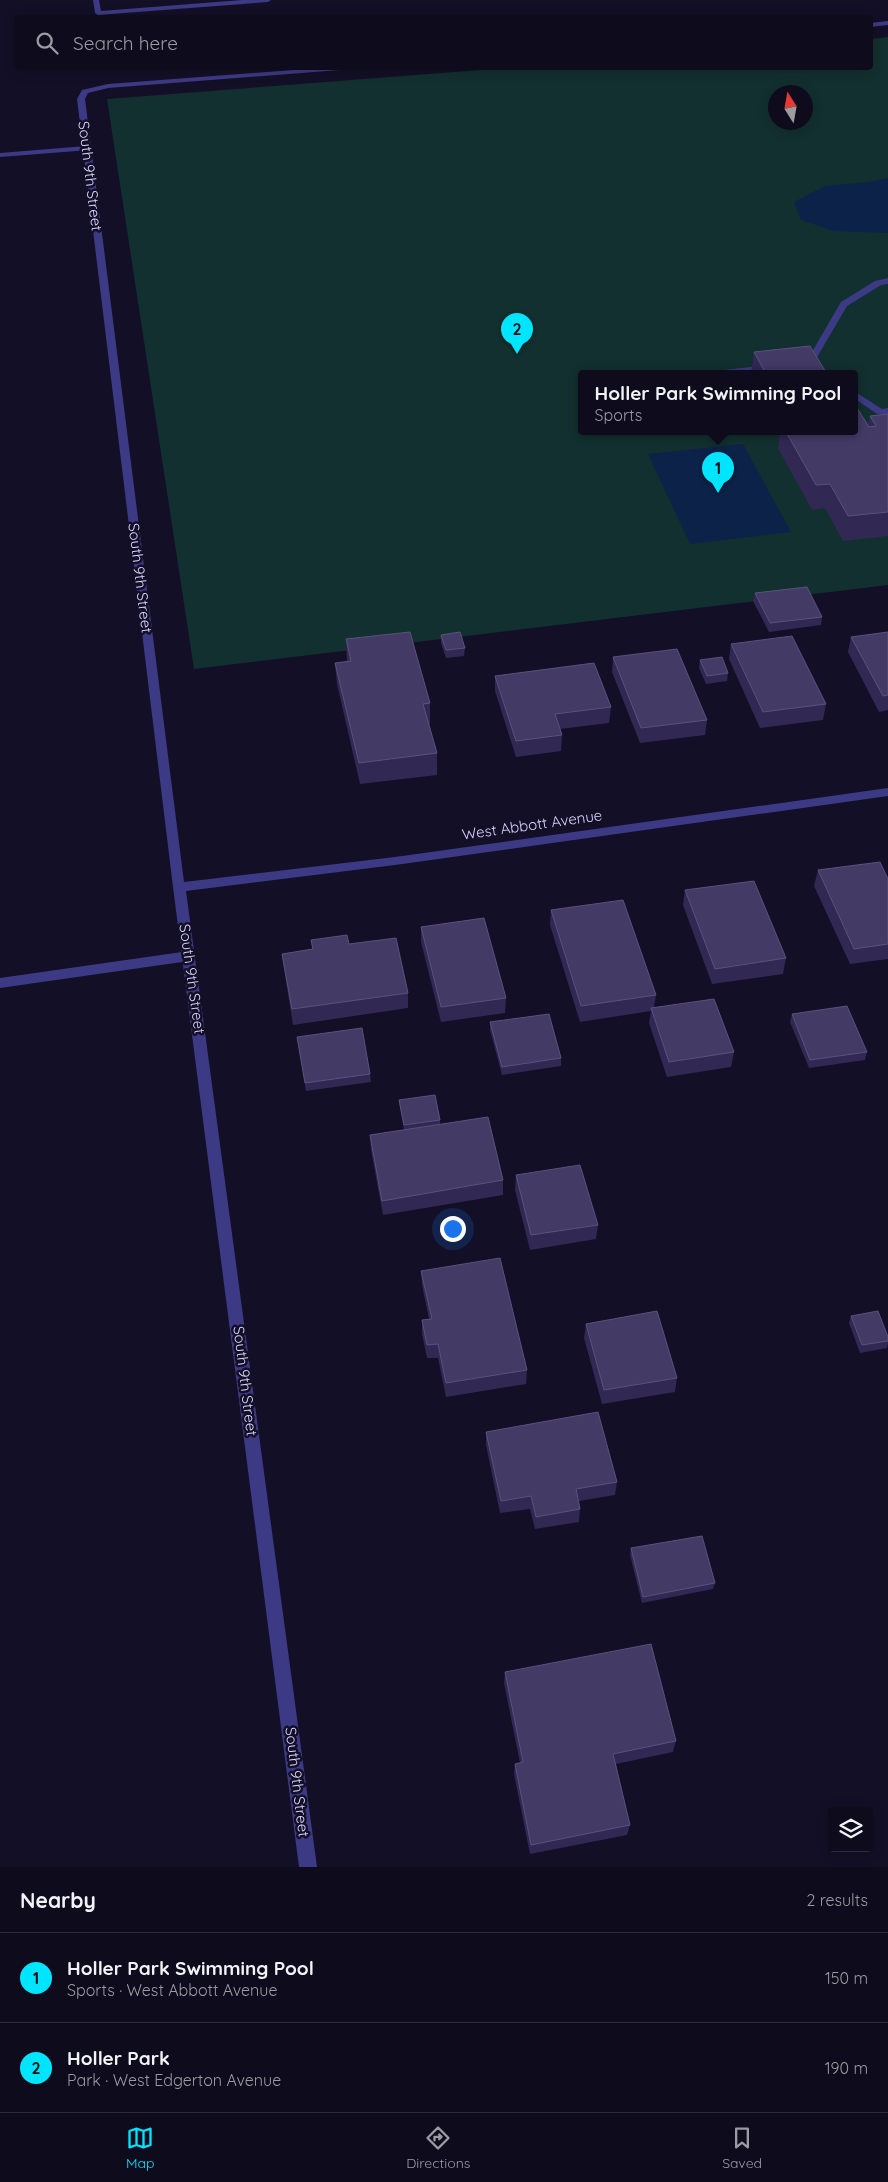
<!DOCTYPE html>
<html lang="en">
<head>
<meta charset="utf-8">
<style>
	body { margin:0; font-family:Quicksand,sans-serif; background:#1c1929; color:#f1f3f6 }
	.controls { position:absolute; right:15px; bottom:15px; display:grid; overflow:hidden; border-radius:5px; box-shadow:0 2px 12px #0003 }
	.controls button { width:45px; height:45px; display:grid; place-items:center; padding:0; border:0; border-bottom:1px solid #2e2b3b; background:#0e0b1c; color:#f1f3f6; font:25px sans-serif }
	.compass { position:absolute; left:768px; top:85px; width:45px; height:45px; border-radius:50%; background:#0e0b1c; box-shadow:0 2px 12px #0003; rotate:349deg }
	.you { position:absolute; left:452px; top:1228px; width:18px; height:18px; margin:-12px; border:4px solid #fff; border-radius:50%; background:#1a73e8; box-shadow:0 0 0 8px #1a73e833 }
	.badge { display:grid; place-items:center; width:32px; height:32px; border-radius:50%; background:#00e5ff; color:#111; font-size:16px; font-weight:700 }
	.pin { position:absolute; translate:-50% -41px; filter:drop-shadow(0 1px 2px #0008) }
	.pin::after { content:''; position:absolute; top:26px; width:18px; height:15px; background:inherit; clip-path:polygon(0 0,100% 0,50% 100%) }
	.popup { position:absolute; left:578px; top:370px; width:280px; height:65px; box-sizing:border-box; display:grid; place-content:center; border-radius:5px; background:#0e0b1c; filter:drop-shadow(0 1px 4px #0005); font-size:16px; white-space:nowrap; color:#9b9ba3 }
	.popup b { font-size:19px; color:#f1f3f6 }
	.popup::after { content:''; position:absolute; left:50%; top:100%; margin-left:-10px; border:10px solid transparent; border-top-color:#0e0b1c }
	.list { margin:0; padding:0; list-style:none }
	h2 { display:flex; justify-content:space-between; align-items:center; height:65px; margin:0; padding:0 20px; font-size:21px }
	h2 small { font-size:16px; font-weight:400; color:#9b9ba3 }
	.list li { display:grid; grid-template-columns:32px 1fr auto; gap:15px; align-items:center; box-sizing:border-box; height:90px; padding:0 20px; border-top:1px solid #2e2b3b }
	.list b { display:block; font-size:19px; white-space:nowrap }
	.list p { margin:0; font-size:16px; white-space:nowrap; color:#9b9ba3 }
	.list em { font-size:16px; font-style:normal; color:#9b9ba3 }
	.icon { flex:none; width:28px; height:28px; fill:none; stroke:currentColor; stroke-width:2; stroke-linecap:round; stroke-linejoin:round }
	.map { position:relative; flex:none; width:888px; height:1867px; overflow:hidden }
	.search { position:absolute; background:#0e0b1c; box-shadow:0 2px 12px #0003; left:15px; right:15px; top:15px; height:55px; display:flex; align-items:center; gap:12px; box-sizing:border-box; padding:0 18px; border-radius:5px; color:#9b9ba3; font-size:19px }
	.sheet { height:245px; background:#0e0b1c }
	nav { display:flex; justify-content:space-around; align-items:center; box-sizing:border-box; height:70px; border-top:1px solid #2e2b3b; background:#0e0b1c; font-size:14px; color:#9b9ba3 }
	nav a { display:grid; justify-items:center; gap:2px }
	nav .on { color:#00e5ff }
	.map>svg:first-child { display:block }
	.green { fill:#12302f; fill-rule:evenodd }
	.water { fill:#0c2248 }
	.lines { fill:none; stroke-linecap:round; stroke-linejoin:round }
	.service { fill:#3d3a85; fill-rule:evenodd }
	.minor { fill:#3d3a85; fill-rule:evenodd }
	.wall { fill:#312854 }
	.building { fill:#433a66; stroke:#5a527e }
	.labels { text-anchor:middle; stroke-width:5; stroke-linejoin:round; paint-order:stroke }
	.street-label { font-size:15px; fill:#d9d4ff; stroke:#130f26 }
</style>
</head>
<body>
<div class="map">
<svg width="888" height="1867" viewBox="0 0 888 1867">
	<rect width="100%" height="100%" fill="#130f26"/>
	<!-- green -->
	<path class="green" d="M888,37V585L194,669L107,99L506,68H870L871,39ZM776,92H806V122H776ZM582,374H854V432H582Z"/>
	<!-- water -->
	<path class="water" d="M888,178V233L834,231L801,220L794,202L825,186L868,182Z
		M743,444L791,532L690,544L648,454Z"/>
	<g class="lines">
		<!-- service -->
		<path class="service" d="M93,0H99L101,11L242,0H271L268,2L98,15L95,13Z
			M86,146H89V150L0,157V153Z
			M888,278V284L881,285L847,306L813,364L812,366H806L805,364L841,302L875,281Z
			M768,365L771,366V370L736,374H709L714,371Z
			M854,391L882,409L888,408V414H877L854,398Z
			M189,951L193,953L195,956L193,959L189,961L0,988V978Z"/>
		<!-- minor -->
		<path class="minor" d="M888,21V25L870,27V23Z
			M319,68H344L340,70L108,88L88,93L85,99L184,882L395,857L888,788V796L395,865L186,891L317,1867H299L173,887L77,99L82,90L108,84Z"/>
	</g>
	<!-- wall -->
	<path class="wall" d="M754,352L827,374H751Z
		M888,414V536L843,541L825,508L812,510L778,448L780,432H854L868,425L870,416Z
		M755,593L822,617L821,625L769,632L753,601Z
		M888,632V710L879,712L848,652L851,637Z
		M441,635L465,648L464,656L446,658L441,643Z
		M346,639L430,703V724L429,725L437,753V775L360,784L337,684L335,663L347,662Z
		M731,644L826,704L823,720L760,728L729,659Z
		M613,657L707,720L705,735L640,743L612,672Z
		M700,660L728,673L727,681L706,684L699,668Z
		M495,676L611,707L609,723L560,729L562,735L561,751L516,757L495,691Z
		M818,870L888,879V959L850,964L814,886Z
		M685,890L786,958L783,974L712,984L683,905Z
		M551,910L656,995L654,1007L734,1052L731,1067L667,1077L649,1023L651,1011L580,1022L550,925Z
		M421,927L506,998L505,1013L441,1022L421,942Z
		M311,940L349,944L408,993V1008L293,1025L284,969L282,954L312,949Z
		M792,1014L867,1052L865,1060L809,1068L790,1022Z
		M490,1022L561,1058V1066L502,1075L490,1030Z
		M297,1037L370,1074L371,1082L306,1091Z
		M399,1100L440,1120V1125L503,1180V1195L383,1215L371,1150L370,1135L404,1130L400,1108Z
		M516,1175L598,1225L596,1239L530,1250L515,1190Z
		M421,1271L527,1370L526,1384L446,1397L438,1358H427L422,1334V1320L429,1319L422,1285Z
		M851,1316L888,1337V1344L887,1348L860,1353L849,1323Z
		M586,1324L677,1378L675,1392L602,1404L584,1338Z
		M486,1432L617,1482L615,1495L579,1501L580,1509L579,1522L535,1529L530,1509L500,1513L486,1445Z
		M631,1548L715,1583L713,1589L642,1603L630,1555Z
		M505,1672L676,1741L673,1752L616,1764L630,1825L627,1835L530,1854L514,1774L515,1764L520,1763L504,1683Z"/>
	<!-- building -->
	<path class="building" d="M810,346L827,374H745L765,372L754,352Z
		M854,403L869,427L876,426L870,416L888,414V512L848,516L830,484L816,485L786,432H854Z
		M807,587L822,617L770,623L755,593Z
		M410,632L430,703L423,704L437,753L359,763L335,663L351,661L346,639Z
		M460,632L465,648L446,650L441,635Z
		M888,632V695L883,696L851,637Z
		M792,636L826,704L763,712L731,644Z
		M677,649L707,720L641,728L613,657Z
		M722,657L728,673L707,676L700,660Z
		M594,663L611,707L555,714L562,735L516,741L495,676Z
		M880,862L888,879V944L854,949L818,870Z
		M754,881L786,958L715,969L685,890Z
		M623,900L656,995L581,1006L551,910Z
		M484,918L506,998L441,1007L421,927Z
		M347,935L349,944L396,938L408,993L292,1009L282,954L313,949L311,940Z
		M714,999L734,1052L669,1062L651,1008Z
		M847,1006L867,1052L810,1060L792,1014Z
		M549,1014L561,1058L502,1067L490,1022Z
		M362,1028L370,1074L305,1083L297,1037Z
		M435,1095L440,1120L404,1125L399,1100Z
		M488,1117L503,1180L382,1201L370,1135Z
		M580,1165L598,1225L531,1235L516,1175Z
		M500,1258L527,1370L446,1383L438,1344L427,1345L422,1320L432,1319L421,1271Z
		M657,1311L677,1378L604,1390L586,1324Z
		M878,1311L888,1337V1341L862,1345L851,1316Z
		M598,1412L617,1482L576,1489L580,1509L536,1517L531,1496L501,1501L486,1432Z
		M702,1536L715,1583L643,1597L631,1548Z
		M651,1644L676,1741L613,1754L630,1825L531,1845L515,1764L523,1762L505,1672Z"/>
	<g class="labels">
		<!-- street labels -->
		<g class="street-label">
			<text transform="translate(90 176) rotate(83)" y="5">South 9th Street</text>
			<text transform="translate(140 578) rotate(83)" y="5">South 9th Street</text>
			<text transform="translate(532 825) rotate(-8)" y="5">West Abbott Avenue</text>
			<text transform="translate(192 979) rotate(82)" y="5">South 9th Street</text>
			<text transform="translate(245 1381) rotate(83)" y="5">South 9th Street</text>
			<text transform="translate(297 1782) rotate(83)" y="5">South 9th Street</text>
		</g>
	</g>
</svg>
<div class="controls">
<button><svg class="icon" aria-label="layers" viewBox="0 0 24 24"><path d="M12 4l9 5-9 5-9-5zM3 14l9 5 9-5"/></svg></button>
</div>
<svg class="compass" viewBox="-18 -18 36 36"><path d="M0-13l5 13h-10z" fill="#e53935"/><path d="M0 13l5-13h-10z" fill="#9b9ba3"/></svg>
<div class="you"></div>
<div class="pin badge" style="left:718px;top:493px">1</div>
<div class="popup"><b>Holler Park Swimming Pool</b>Sports</div>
<div class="pin badge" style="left:517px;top:354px">2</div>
<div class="search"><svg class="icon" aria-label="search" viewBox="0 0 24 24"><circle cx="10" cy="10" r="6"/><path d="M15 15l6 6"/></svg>Search here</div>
</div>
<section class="sheet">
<h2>Nearby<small>2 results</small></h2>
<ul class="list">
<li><span class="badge">1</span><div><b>Holler Park Swimming Pool</b><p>Sports · West Abbott Avenue</p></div><em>150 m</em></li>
<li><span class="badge">2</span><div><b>Holler Park</b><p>Park · West Edgerton Avenue</p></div><em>190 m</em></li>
</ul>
</section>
<nav>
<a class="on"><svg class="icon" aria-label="map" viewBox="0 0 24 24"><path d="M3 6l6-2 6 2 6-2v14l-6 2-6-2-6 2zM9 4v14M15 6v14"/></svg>Map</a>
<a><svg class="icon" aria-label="directions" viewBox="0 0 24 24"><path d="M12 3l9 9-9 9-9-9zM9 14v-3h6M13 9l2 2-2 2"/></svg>Directions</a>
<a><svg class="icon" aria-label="saved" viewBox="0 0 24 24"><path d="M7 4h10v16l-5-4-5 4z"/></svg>Saved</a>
</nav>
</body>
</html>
